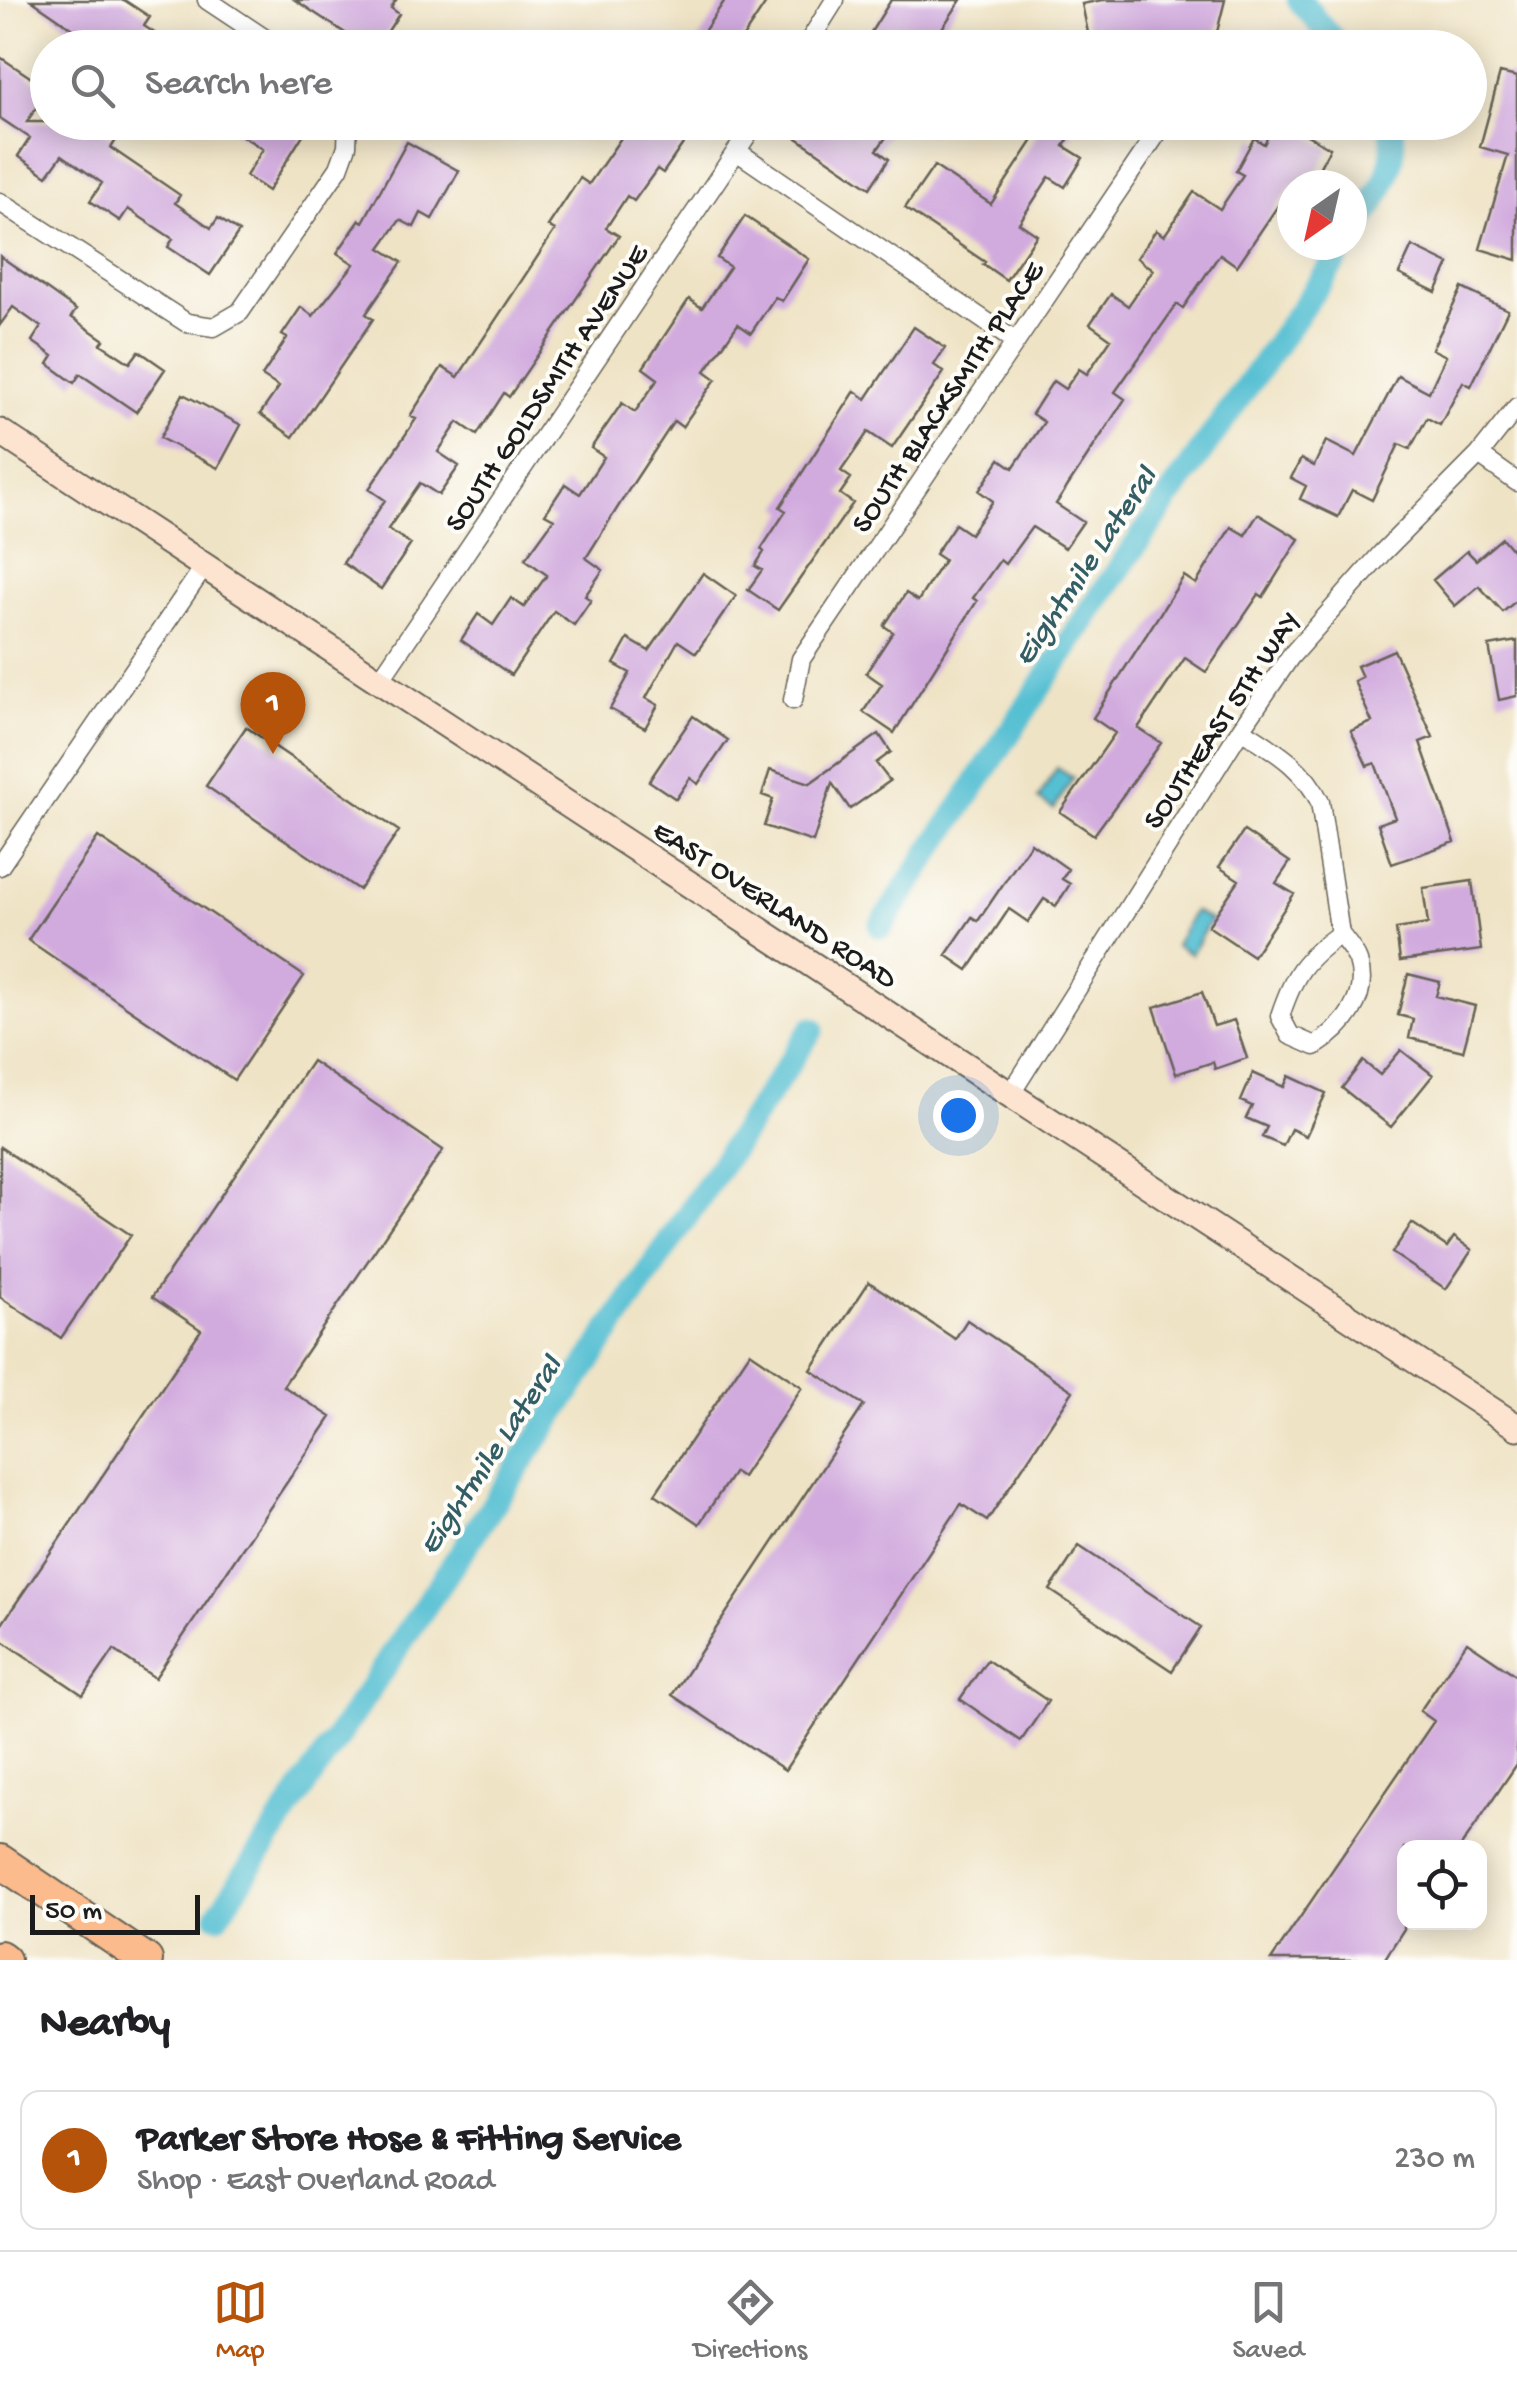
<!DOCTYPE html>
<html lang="en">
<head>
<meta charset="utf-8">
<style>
	body { margin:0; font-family:"Gochi Hand",sans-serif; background:#f6f6f6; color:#202124 }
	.controls { position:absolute; right:30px; bottom:30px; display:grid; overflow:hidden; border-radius:20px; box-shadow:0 5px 25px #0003 }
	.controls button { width:90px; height:90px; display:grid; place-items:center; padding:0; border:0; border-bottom:2px solid #e0e0e0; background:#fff; color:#202124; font:50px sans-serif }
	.compass { position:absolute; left:1277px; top:170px; width:90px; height:90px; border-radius:50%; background:#fff; box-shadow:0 5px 25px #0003; rotate:214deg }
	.scale { position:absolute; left:30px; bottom:25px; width:170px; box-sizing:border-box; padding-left:10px; border:5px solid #1c1c1c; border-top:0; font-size:28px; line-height:35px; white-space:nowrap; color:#1c1c1c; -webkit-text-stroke:8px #fdfcf7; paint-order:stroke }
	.you { position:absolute; left:958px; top:1115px; width:35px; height:35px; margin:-25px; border:8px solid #fff; border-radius:50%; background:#1a73e8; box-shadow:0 0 0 15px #1a73e833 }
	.badge { display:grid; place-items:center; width:65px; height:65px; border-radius:50%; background:#b45309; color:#fff; font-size:32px; font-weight:700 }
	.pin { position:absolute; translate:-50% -82px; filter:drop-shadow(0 2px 5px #0008) }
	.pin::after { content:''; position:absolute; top:52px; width:35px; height:30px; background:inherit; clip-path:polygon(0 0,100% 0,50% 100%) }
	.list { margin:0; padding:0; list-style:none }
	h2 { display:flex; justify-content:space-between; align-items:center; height:130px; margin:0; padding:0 40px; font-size:42px }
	h2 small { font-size:32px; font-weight:400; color:#757577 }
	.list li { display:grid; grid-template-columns:65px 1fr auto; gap:30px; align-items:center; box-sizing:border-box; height:140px; margin:0 20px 20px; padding:0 20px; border:2px solid #e0e0e0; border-radius:20px }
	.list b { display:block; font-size:38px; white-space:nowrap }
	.list p { margin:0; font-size:32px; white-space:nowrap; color:#757577 }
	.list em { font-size:32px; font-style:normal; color:#757577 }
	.icon { flex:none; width:55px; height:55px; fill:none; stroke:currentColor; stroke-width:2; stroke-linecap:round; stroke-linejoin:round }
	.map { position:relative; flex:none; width:1517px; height:1960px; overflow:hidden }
	.search { position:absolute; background:#fff; box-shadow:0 5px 25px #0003; left:30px; right:30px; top:30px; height:110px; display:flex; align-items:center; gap:25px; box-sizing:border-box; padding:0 35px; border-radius:55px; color:#757577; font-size:38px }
	.sheet { height:290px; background:#fff }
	nav { display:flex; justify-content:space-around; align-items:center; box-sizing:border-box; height:140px; border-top:2px solid #e0e0e0; background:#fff; font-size:28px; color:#757577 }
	nav a { display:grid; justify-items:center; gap:5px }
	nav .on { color:#b45309 }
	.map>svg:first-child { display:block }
	.water { fill:#57c0d3; stroke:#3a6e78; stroke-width:2.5 }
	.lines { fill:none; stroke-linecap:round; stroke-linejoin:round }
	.canal { stroke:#57c0d3; stroke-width:25 }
	.building { fill:#d1abde }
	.street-casing { stroke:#666257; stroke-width:21 }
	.secondary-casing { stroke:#666257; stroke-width:29 }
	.highway-casing { stroke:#666257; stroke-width:36 }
	.street { stroke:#fff; stroke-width:18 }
	.secondary { stroke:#fde4d1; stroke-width:25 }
	.highway { stroke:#fbbb8d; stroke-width:32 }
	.labels { text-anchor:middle; stroke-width:8; stroke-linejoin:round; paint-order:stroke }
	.street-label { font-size:30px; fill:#1c1c1c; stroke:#fdfcf7 }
	.water-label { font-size:32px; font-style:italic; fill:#345e65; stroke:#fdfcf7 }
</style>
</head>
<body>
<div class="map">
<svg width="1517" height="1960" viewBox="0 0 1517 1960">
	<rect width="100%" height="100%" fill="#fdfcf7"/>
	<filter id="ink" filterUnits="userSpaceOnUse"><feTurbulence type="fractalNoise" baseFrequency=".01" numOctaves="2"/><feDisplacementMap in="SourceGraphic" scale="20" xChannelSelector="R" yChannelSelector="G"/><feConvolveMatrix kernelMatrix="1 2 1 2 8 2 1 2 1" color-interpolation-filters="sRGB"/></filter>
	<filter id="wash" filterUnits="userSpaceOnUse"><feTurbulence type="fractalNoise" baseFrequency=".0048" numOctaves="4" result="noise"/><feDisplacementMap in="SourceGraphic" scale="40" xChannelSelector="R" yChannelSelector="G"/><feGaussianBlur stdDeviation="2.25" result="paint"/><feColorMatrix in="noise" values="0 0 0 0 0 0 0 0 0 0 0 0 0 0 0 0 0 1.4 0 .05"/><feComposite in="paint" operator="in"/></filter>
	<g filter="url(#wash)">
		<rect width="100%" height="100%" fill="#efe3c5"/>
		<!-- water -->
		<path class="water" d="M1057,768L1073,778L1054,809L1038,799Z
			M1194,911L1210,920L1191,954L1175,945Z"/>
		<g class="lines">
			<!-- canal -->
			<path class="canal" d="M1299,0L1340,48
				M1352,236C1372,206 1406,161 1388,122
				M881,926L1107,586L1346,245
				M218,1915L812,1029"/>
		</g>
		<g id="blocks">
			<!-- building -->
			<path class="building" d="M31,0H124L150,17L144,26L177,48H101Z
				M295,0H396L391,8L399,14L377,48H368Z
				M725,0H768L736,48H693Z
				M891,0H961L929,48H861Z
				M1102,0H1225L1213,48H1184L1143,37L1091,47L1082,4Z
				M0,57L48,89L27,122H90L116,140L111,148L180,195L175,203L211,228L218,218L239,232L210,275L168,247L173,239L128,209L120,221L90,201L102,183L62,155L47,176L18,156L30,138L0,118Z
				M1500,73L1517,77V260L1480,249L1508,155L1480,147Z
				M220,122H311L268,191L246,176L263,149Z
				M632,122H698L663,173L657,169L634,201L627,196L606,228L619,236L509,397L504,393L477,435L458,422L438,452L459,466L439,495L420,483L388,529L411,544L381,589L343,563L385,500L369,489L416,419L410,416L442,367L458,377L555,230L548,226L580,178L589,184Z
				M808,122H868L887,136L877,150L889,159L870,188L797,138Z
				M1045,122H1079L1064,146L1083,158L1065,187L1049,177L1019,223L1037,235L1006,280L983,264L985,262L905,208L934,166L991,204Z
				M1276,122H1284L1330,148L1310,185H1292L1237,266L1220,254L1183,308L1177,304L1115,392L1125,399L1056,504L1083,522L1065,548L1032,527L1005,564L1000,560L973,598L977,601L894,733L863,712L882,684L866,673L893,632L884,626L906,593L918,601L944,560L935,554L955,524L970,534L993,501L979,491L1000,459L1013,468L1044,422L1032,414L1053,381L1065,389L1079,369L1087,374L1111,339L1090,324L1111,294L1128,306L1153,270L1137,258L1156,230L1164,236L1194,192L1220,209L1243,175L1236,171L1254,138L1264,144Z
				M407,142L459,171L432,219L421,213L414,227L400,220L380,248L402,262L366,314L373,319L293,437L260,414L279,387L262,376L287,338L282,335L301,307L313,316L354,264L337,253L360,220L363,222Z
				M745,216L809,259L782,301L775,297L751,333L738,324L705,371L716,379L682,427L674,421L628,491L586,558L603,570L585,596L591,600L574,625L554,611L511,675L461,640L478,614L493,625L511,598L524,607L547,575L525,559L554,519L545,514L565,484L580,494L604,457L591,448L622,403L635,412L658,379L643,368L689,299L702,308L730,267L717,258Z
				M1412,246L1449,264L1436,292L1399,274Z
				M0,256L76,310L71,317L104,340L101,344L130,363L139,351L165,369L136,412L80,374L74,383L48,364L53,356L32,341L41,327L13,307L0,325Z
				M1462,288L1508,310L1471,386L1463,382L1440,425L1427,418L1410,449L1399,444L1372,500L1352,490L1338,517L1300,499L1306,486L1291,478L1301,459L1314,466L1326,441L1356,456L1398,376L1429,392L1446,356L1432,349Z
				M914,327L945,348L934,365L944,372L892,448L868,432L841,471L851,478L840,494L853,503L778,610L748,590L762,570L755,566L764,552L761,549L786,511L780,507L855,391L866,399Z
				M183,394L241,425L218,468L160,438Z
				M1258,514L1299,539L1263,597L1259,594L1206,672L1185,658L1138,728L1161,743L1094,835L1060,812L1115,733L1093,718L1184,576L1196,584L1231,527L1245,535Z
				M1502,538L1517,556V600L1503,612L1479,586L1455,606L1433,580L1467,551L1476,560Z
				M703,573L736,596L696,653L678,641L646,698L658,705L645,728L610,709L630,673L614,664L628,639L649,651Z
				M1517,641V696L1499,700L1489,646Z
				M1394,650L1433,737L1420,742L1455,842L1392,864L1378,824L1395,818L1375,763L1367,766L1351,731L1372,722L1354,681L1362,677L1357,666Z
				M693,716L728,740L698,784L690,778L676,799L649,781Z
				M246,727L399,831L359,890L206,786Z
				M879,734L891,752L876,763L890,781L850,809L832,783L813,842L764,826L773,799L762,795L770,770L810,783Z
				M1244,831L1290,862L1276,883L1294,894L1253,956L1208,926L1239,880L1219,867Z
				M98,837L304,976L234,1080L28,940Z
				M1031,843L1068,869L1062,879L1070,884L1056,906L1044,899L1028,922L1009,909L968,970L946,955L972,917L978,921Z
				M1472,881L1481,950L1400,961L1396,929L1428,924L1423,888Z
				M1408,974L1440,982L1436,996L1475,1006L1463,1051L1409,1038L1413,1019L1398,1015Z
				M1202,992L1214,1026L1234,1020L1247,1058L1215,1069L1213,1062L1176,1074L1154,1007Z
				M1401,1050L1433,1075L1391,1127L1342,1088L1363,1061L1380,1075Z
				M312,1061L443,1150L283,1386L331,1417L155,1678L114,1650L83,1695L0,1639V1627L201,1330L152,1297Z
				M1253,1073L1284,1087L1289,1076L1326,1093L1306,1136L1291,1129L1283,1146L1262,1137L1267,1127L1246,1118L1252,1106L1241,1101Z
				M0,1147L131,1235L61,1338L0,1297Z
				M1412,1223L1447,1247L1454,1237L1472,1250L1446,1289L1392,1253Z
				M869,1282L955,1339L967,1320L1073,1391L987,1521L961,1504L785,1770L672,1695L864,1405L811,1370Z
				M750,1352L802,1387L742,1477L734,1472L699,1524L655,1494Z
				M1079,1546L1201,1627L1172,1671L1050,1590Z
				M1467,1642L1517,1676V1764L1460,1848H1404V1929L1384,1960H1271L1434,1721L1420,1711Z
				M987,1660L1048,1701L1021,1741L960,1699Z"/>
		</g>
	</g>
	<g filter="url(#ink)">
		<use href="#blocks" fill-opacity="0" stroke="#666257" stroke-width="2.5"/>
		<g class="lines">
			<defs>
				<path id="street" d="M207,0L279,48
					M805,48L835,0
					M738,152L1016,342
					M0,202L187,323L214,327L240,312L339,168L347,146L348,122
					M1479,455L1517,482
					M379,681L756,122
					M793,700L801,659L1160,129
					M1241,729C1273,750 1303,766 1320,802L1340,934C1304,959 1294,974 1280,1016L1290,1035L1315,1046C1343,1028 1370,998 1358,961C1355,952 1346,942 1340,934
					M0,866L204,567
					M1010,1095L1241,729L1290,657L1382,553L1479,455L1517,407"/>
				<path id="secondary" d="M0,432L1517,1427"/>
				<path id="highway" d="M0,1861L146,1960
					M0,1957L4,1960"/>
			</defs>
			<!-- street casing -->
			<use href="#street" class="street-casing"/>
			<!-- secondary casing -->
			<use href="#secondary" class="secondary-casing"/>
			<!-- highway casing -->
			<use href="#highway" class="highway-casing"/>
			<!-- street -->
			<use href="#street" class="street"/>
			<!-- secondary -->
			<use href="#secondary" class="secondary"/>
			<!-- highway -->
			<use href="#highway" class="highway"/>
		</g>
	</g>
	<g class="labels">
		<!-- street labels -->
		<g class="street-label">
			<text transform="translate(545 387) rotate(-56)" y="10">SOUTH GOLDSMITH AVENUE</text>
			<text transform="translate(946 396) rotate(-56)" y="10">SOUTH BLACKSMITH PLACE</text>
			<text transform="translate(1220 719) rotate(-56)" y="10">SOUTHEAST 5TH WAY</text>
			<text transform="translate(776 903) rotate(33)" y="10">EAST OVERLAND ROAD</text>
		</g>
		<!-- water labels -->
		<g class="water-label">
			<text transform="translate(1083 565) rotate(-56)" y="11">Eightmile Lateral</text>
			<text transform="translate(488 1454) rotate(-56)" y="11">Eightmile Lateral</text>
		</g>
	</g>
</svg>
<div class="controls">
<button><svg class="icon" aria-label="locate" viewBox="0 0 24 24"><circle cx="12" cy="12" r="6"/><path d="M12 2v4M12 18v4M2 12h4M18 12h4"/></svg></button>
</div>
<svg class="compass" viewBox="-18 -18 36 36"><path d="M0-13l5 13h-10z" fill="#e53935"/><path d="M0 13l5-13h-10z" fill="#757577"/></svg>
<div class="scale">50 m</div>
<div class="you"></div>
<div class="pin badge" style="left:273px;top:754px">1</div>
<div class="search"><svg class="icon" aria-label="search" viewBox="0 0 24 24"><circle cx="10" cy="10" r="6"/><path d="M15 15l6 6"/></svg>Search here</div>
</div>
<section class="sheet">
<h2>Nearby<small></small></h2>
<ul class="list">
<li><span class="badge">1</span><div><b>Parker Store Hose &amp; Fitting Service</b><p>Shop · East Overland Road</p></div><em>230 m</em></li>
</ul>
</section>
<nav>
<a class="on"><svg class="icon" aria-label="map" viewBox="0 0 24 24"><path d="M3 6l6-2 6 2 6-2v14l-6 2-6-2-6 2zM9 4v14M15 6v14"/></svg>Map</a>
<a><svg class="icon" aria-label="directions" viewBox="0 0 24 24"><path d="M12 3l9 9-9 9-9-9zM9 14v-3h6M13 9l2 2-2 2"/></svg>Directions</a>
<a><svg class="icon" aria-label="saved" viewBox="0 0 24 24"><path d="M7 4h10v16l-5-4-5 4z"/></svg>Saved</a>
</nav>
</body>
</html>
